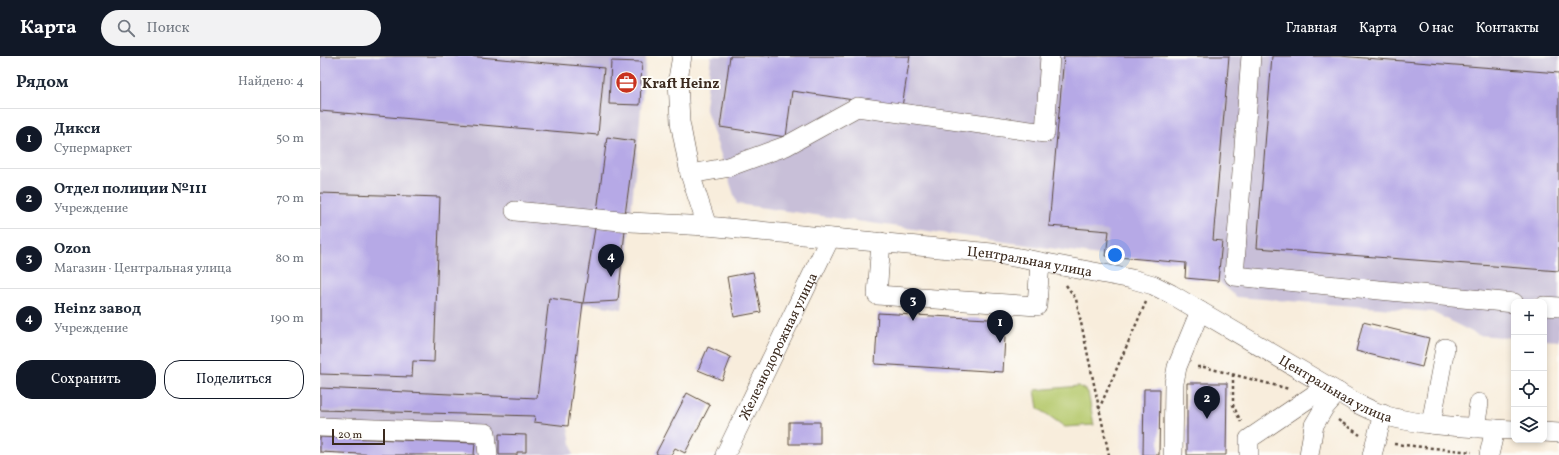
<!DOCTYPE html>
<html lang="ru">
<head>
<meta charset="utf-8">
<style>
	body { margin:0; font-family:Vollkorn,serif; background:#f2f2f3; color:#1f2937 }
	.controls { position:absolute; right:12px; bottom:12px; display:grid; overflow:hidden; border-radius:8px; box-shadow:0 2px 6px #0003 }
	.controls button { width:36px; height:36px; display:grid; place-items:center; padding:0; border:0; border-bottom:1px solid #e0e1e3; background:#fff; color:#1f2937; font:20px sans-serif }
	.scale { position:absolute; left:12px; bottom:10px; width:53px; box-sizing:border-box; padding-left:4px; border:2px solid #3b2a1e; border-top:0; font-size:11px; line-height:14px; white-space:nowrap; color:#3b2a1e; -webkit-text-stroke:3px #fdfcf7; paint-order:stroke }
	.you { position:absolute; left:795px; top:199px; width:14px; height:14px; margin:-10px; border:3px solid #fff; border-radius:50%; background:#1a73e8; box-shadow:0 0 0 6px #1a73e833 }
	.badge { display:grid; place-items:center; width:26px; height:26px; border-radius:50%; background:#111827; color:#fff; font-size:13px; font-weight:700 }
	.pin { position:absolute; translate:-50% -33px; filter:drop-shadow(0 1px 2px #0008) }
	.pin::after { content:''; position:absolute; top:21px; width:14px; height:12px; background:inherit; clip-path:polygon(0 0,100% 0,50% 100%) }
	.list { margin:0; padding:0; list-style:none }
	h2 { display:flex; justify-content:space-between; align-items:center; height:52px; margin:0; padding:0 16px; font-size:17px }
	h2 small { font-size:13px; font-weight:400; color:#747a83 }
	.list li { display:grid; grid-template-columns:26px 1fr auto; gap:12px; align-items:center; box-sizing:border-box; height:60px; padding:0 16px; border-top:1px solid #e0e1e3 }
	.list b { display:block; font-size:15px; white-space:nowrap }
	.list p { margin:0; font-size:13px; white-space:nowrap; color:#747a83 }
	.list em { font-size:13px; font-style:normal; color:#747a83 }
	.actions { display:flex; gap:8px; padding:12px 16px }
	.actions a { flex:1; padding:9px 0; border:1px solid #111827; border-radius:16px; text-align:center; font-size:14px; color:#111827 }
	.actions .main { background:#111827; color:#fff }
	.icon { flex:none; width:22px; height:22px; fill:none; stroke:currentColor; stroke-width:2; stroke-linecap:round; stroke-linejoin:round }
	.map { position:relative; flex:none; width:1239px; height:399px; overflow:hidden }
	header { display:flex; align-items:center; gap:24px; box-sizing:border-box; height:56px; padding:0 20px; background:#111827; color:#fff }
	header strong { font-size:19px }
	nav { display:flex; gap:22px; margin-inline-start:auto; font-size:14px }
	.search { width:280px; height:36px; background:#f2f2f3; display:flex; align-items:center; gap:10px; box-sizing:border-box; padding:0 14px; border-radius:22px; color:#747a83; font-size:15px }
	main { display:flex }
	aside { flex:1; background:#fff }
	.map>svg:first-child { display:block }
	.industrial { fill:#c8bfd8 }
	.green { fill:#b6c96d; stroke:#787a46 }
	.building { fill:#b6a9e6 }
	.lines { fill:none; stroke-linecap:round; stroke-linejoin:round }
	.minor-casing { stroke:#57473a; stroke-width:20 }
	.path { stroke:#57473a; stroke-width:2.5; stroke-dasharray:3 3; stroke-linecap:butt }
	.minor { stroke:#fff; stroke-width:19 }
	.labels { text-anchor:middle; stroke-width:4; stroke-linejoin:round; paint-order:stroke }
	.poi-label { font-size:14px; font-weight:bold; fill:#3b2a1e; stroke:#fdfcf7; text-anchor:start }
	.street-label { font-size:14px; fill:#3b2a1e; stroke:#fdfcf7 }
</style>
</head>
<body>
<header>
<strong>Карта</strong>
<div class="search"><svg class="icon" aria-label="search" viewBox="0 0 24 24"><circle cx="10" cy="10" r="6"/><path d="M15 15l6 6"/></svg>Поиск</div>
<nav><a>Главная</a><a>Карта</a><a>О нас</a><a>Контакты</a></nav>
</header>
<main>
<aside>
<h2>Рядом<small>Найдено: 4</small></h2>
<ul class="list">
<li><span class="badge">1</span><div><b>Дикси</b><p>Супермаркет</p></div><em>50 m</em></li>
<li><span class="badge">2</span><div><b>Отдел полиции №111</b><p>Учреждение</p></div><em>70 m</em></li>
<li><span class="badge">3</span><div><b>Ozon</b><p>Магазин · Центральная улица</p></div><em>80 m</em></li>
<li><span class="badge">4</span><div><b>Heinz завод</b><p>Учреждение</p></div><em>190 m</em></li>
</ul>
<div class="actions"><a class="main">Сохранить</a><a>Поделиться</a></div>
</aside>
<div class="map">
<svg width="1239" height="399" viewBox="0 0 1239 399">
	<rect width="100%" height="100%" fill="#fdfcf7"/>
	<filter id="ink" filterUnits="userSpaceOnUse"><feTurbulence type="fractalNoise" baseFrequency=".025" numOctaves="2"/><feDisplacementMap in="SourceGraphic" scale="8" xChannelSelector="R" yChannelSelector="G"/><feConvolveMatrix kernelMatrix="1 2 1 2 8 2 1 2 1" color-interpolation-filters="sRGB"/></filter>
	<filter id="wash" filterUnits="userSpaceOnUse"><feTurbulence type="fractalNoise" baseFrequency=".012" numOctaves="4" result="noise"/><feDisplacementMap in="SourceGraphic" scale="16" xChannelSelector="R" yChannelSelector="G"/><feGaussianBlur stdDeviation="0.9" result="paint"/><feColorMatrix in="noise" values="0 0 0 0 0 0 0 0 0 0 0 0 0 0 0 0 0 1.4 0 .05"/><feComposite in="paint" operator="in"/></filter>
	<g filter="url(#wash)">
		<rect width="100%" height="100%" fill="#f8eddc"/>
		<!-- industrial -->
		<path class="industrial" d="M0,0H326L302,253L263,247L248,370L253,399H0Z
			M391,0H1239V285L1224,284V246H1194V282L1158,279L1112,256L917,241L898,225L865,222L866,207L786,200L417,148L385,51Z"/>
		<!-- green -->
		<path class="green" d="M759,330L768,336L774,369L745,371L718,352L715,334Z"/>
		<g id="blocks">
			<!-- building -->
			<path class="building" d="M0,0H148L284,12L278,79L0,55Z
				M410,0H590L582,51L472,35L466,81L400,71Z
				M744,0H909L893,184L902,185L898,225L865,222L866,207L786,200L789,175L729,170Z
				M952,0H1019L1239,17V215L937,192Z
				M291,5L322,6L320,49L289,48Z
				M287,81L315,85L305,159L277,155Z
				M0,137L120,141L114,306L93,305L92,321L0,318Z
				M275,172L305,174L298,245L263,247L248,370L214,366L215,360L0,354V332L217,342L229,242L263,247Z
				M433,216L441,256L414,261L407,221Z
				M558,257L686,264L683,316L555,308Z
				M1043,266L1109,282L1102,311L1036,295Z
				M388,291L411,301L402,324L378,314Z
				M867,327H907L906,399H867Z
				M824,333H840L839,399H823Z
				M367,337L390,349L365,397L355,392L351,399H339L336,397Z
				M469,366H500V388H469Z
				M179,378L206,379V396H197V399H179Z
				M0,381L155,387L154,399H60L0,396Z"/>
		</g>
	</g>
	<g filter="url(#ink)">
		<use href="#blocks" fill-opacity="0" stroke="#57473a" stroke-width="1"/>
		<g class="lines">
			<defs>
				<g id="minor">
					<path id="s1" d="M362,0L358,23L360,66L370,118L387,170L672,197L812,223L833,229L851,238L1038,348C1046,352 1055,356 1063,359C1105,371 1151,371 1194,374"/>
					<path d="M931,0L914,220L1194,247"/>
					<path d="M370,118L405,112L466,90L537,51L725,77L730,0"/>
					<path d="M195,155L311,166L387,170"/>
					<path d="M561,186L557,239L717,250L720,206"/>
					<path d="M1224,250L1239,251"/>
					<path d="M1111,368L1125,292"/>
					<path d="M0,371L166,377L168,399"/>
					<path d="M1155,372L1159,347"/>
					<path d="M1224,376L1239,377"/>
					<path id="s2" d="M405,399L510,182"/>
					<path d="M853,399L854,327L857,311L880,255"/>
					<path d="M929,399V383L1007,330"/>
					<path d="M989,399L994,369L1004,352L1018,336"/>
					<path d="M1052,399L1063,358"/>
					<path d="M1169,399L1175,373"/>
				</g>
			</defs>
			<!-- minor casing -->
			<use href="#minor" class="minor-casing"/>
			<!-- path -->
			<path class="path" d="M746,229L756,243L789,399
				M877,311H884L969,333
				M913,318V349L921,366
				M779,353L826,246
				M1018,364L1040,379
				M1074,388L1152,396"/>
			<!-- minor -->
			<use href="#minor" class="minor"/>
		</g>
	</g>
	<!-- icons -->
	<defs>
		<symbol id="office-disc" viewBox="-11 -11 22 22"><circle r="9.5" fill="#c8321e" stroke="#fdfcf7"/><path d="M-6-3h4V-5.5h4V-3h4V5H-6ZM-1-4.5V-3h2v-1.5ZM-6 0V1H6V0Z" fill="#fff"/></symbol>
	</defs>
	<g fill-rule="evenodd">
		<use href="#office-disc" x="294" y="14" width="25" height="25"/>
	</g>
	<g class="labels">
		<!-- poi labels -->
		<g class="poi-label">
			<text x="322" y="32">Kraft Heinz</text>
		</g>
		<!-- street labels -->
		<g class="street-label">
			<text dy="5" stroke="none"><textPath href="#s1" startOffset="499">Центральная улица</textPath></text>
			<text dy="5" stroke="none"><textPath href="#s2" startOffset="121">Железнодорожная улица</textPath></text>
			<text dy="5" stroke="none"><textPath href="#s1" startOffset="835">Центральная улица</textPath></text>
		</g>
	</g>
</svg>
<div class="controls">
<button>+</button>
<button>−</button>
<button><svg class="icon" aria-label="locate" viewBox="0 0 24 24"><circle cx="12" cy="12" r="6"/><path d="M12 2v4M12 18v4M2 12h4M18 12h4"/></svg></button>
<button><svg class="icon" aria-label="layers" viewBox="0 0 24 24"><path d="M12 4l9 5-9 5-9-5zM3 14l9 5 9-5"/></svg></button>
</div>
<div class="scale">20 m</div>
<div class="you"></div>
<div class="pin badge" style="left:680px;top:287px">1</div>
<div class="pin badge" style="left:887px;top:363px">2</div>
<div class="pin badge" style="left:593px;top:265px">3</div>
<div class="pin badge" style="left:291px;top:221px">4</div>
</div>
</main>
</body>
</html>
